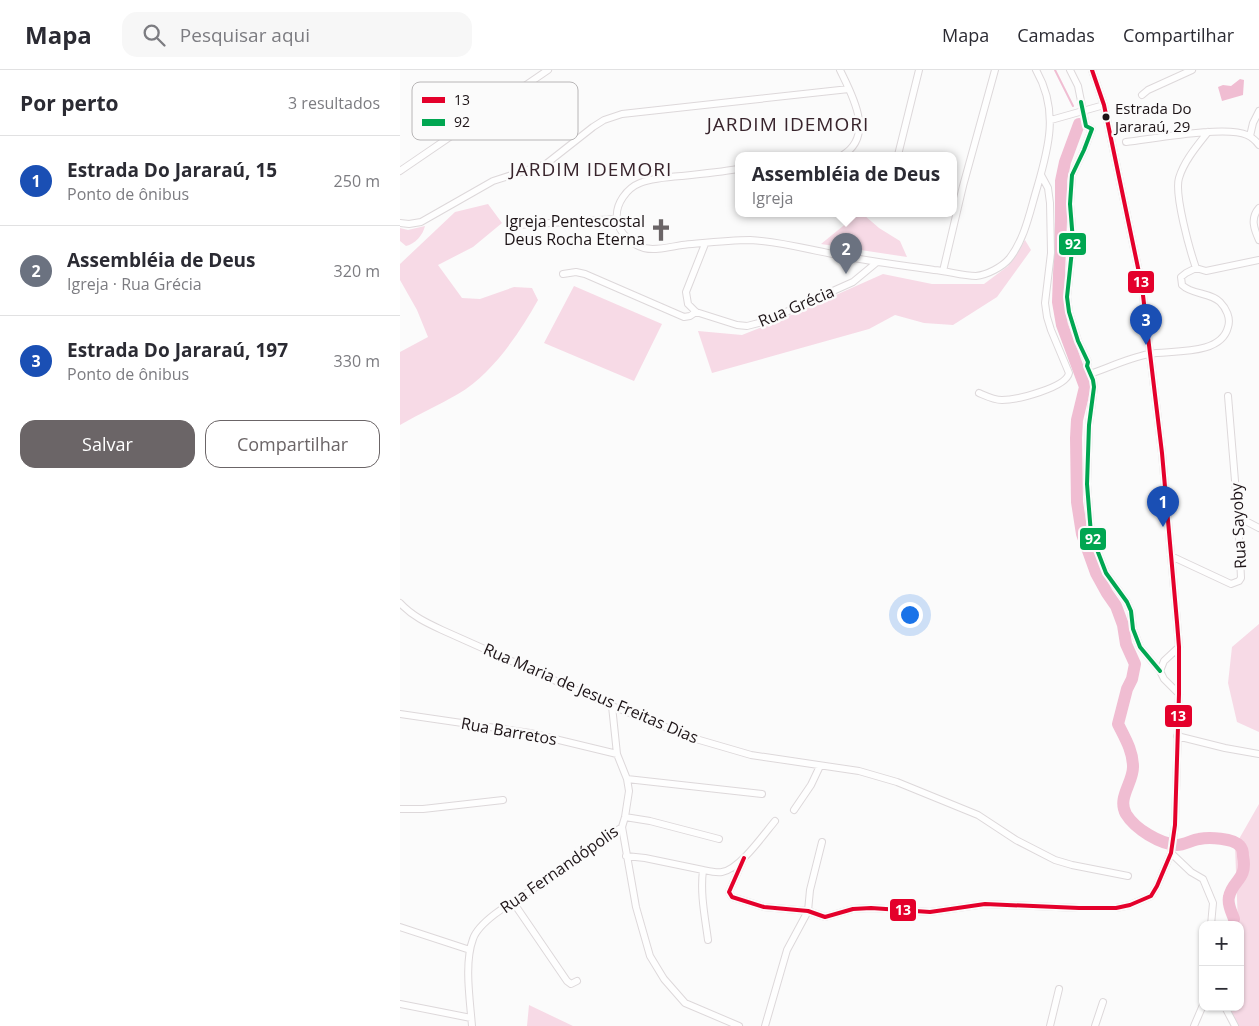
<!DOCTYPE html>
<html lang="pt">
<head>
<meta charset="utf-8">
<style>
	body { margin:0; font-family:"Open Sans",sans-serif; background:#f7f7f7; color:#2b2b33 }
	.controls { position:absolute; right:15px; bottom:15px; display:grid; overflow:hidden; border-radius:10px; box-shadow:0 1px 4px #0004 }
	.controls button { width:45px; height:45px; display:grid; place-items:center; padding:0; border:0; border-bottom:1px solid #e1e1e2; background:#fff; color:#2b2b33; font:25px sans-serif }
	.you { position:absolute; left:509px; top:544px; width:18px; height:18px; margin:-12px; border:4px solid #fff; border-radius:50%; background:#1a73e8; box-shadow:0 0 0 8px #1a73e833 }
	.badge { display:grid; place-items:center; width:32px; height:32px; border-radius:50%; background:#6b6567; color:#fff; font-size:16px; font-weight:700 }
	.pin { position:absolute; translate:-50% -41px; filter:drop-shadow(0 1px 2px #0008) }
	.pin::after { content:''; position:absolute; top:26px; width:18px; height:15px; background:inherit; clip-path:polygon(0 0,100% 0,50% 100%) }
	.popup { position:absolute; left:335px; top:82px; width:222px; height:65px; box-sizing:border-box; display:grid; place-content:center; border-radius:10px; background:#fff; filter:drop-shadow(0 1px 4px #0005); font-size:16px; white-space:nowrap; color:#7c7c81 }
	.popup b { font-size:19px; color:#2b2b33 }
	.popup::after { content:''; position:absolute; left:50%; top:100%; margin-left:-10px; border:10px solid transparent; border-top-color:#fff }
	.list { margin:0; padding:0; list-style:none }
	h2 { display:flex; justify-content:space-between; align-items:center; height:65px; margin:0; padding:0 20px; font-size:21px }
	h2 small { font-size:16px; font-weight:400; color:#7c7c81 }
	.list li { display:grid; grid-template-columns:32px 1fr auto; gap:15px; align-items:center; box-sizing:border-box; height:90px; padding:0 20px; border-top:1px solid #e1e1e2 }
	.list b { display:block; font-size:19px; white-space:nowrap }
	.list p { margin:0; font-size:16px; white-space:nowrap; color:#7c7c81 }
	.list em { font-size:16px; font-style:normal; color:#7c7c81 }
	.actions { display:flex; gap:10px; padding:15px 20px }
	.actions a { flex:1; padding:11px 0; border:1px solid #6b6567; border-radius:15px; text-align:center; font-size:18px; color:#6b6567 }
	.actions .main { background:#6b6567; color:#fff }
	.icon { flex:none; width:28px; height:28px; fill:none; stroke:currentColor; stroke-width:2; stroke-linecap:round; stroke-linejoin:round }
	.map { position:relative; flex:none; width:859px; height:956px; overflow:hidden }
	header { display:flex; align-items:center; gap:30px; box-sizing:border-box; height:70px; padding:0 25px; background:#fff; border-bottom:1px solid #e1e1e2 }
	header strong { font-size:24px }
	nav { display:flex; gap:28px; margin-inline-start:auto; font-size:18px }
	.search { width:350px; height:45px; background:#f7f7f7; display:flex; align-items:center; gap:12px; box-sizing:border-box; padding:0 18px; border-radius:15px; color:#7c7c81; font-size:19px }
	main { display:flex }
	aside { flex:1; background:#fff }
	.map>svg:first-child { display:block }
	.green { fill:#f7dae6 }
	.water { fill:#f0bdd2 }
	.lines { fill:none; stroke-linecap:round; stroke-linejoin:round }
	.stream { stroke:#f0bdd2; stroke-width:2 }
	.river { stroke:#f0bdd2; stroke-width:12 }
	.minor-casing { stroke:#ddd8da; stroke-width:8 }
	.minor { stroke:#fefefe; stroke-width:6 }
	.bus-1-casing { stroke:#fbfbfb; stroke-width:8 }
	.bus-2-casing { stroke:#fbfbfb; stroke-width:8 }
	.bus-1 { stroke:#e4002b; stroke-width:4 }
	.bus-2 { stroke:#00a651; stroke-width:4 }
	.bus-dot { fill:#1d1417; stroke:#fbfbfb; stroke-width:2 }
	.labels { text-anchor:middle; stroke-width:5; stroke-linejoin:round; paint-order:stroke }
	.bus-label { font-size:15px; fill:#1d1417; stroke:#fbfbfb; text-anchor:start }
	.poi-label { font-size:16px; fill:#1d1417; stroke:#fbfbfb; text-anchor:end }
	.street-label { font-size:16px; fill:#1d1417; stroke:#fbfbfb }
	.quarter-label { font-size:19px; letter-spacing:1px; fill:#38242c; stroke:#fbfbfb }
	.key { fill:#fbfbfb; stroke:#b8b6b7; stroke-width:1 }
	.key-label { font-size:14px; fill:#1d1417 }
	.line-badge { stroke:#fbfbfb; stroke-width:2 }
	.badge-label { font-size:14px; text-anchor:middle; font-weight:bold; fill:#fff }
</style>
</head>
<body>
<header>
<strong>Mapa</strong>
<div class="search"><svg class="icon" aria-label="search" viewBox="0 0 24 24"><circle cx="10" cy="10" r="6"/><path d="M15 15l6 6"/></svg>Pesquisar aqui</div>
<nav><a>Mapa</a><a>Camadas</a><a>Compartilhar</a></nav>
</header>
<main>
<aside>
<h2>Por perto<small>3 resultados</small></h2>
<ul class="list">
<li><span class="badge" style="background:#1a4fb4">1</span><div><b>Estrada Do Jararaú, 15</b><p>Ponto de ônibus</p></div><em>250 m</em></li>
<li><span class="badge" style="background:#6b7280">2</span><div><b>Assembléia de Deus</b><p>Igreja · Rua Grécia</p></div><em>320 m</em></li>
<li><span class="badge" style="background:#1a4fb4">3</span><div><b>Estrada Do Jararaú, 197</b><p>Ponto de ônibus</p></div><em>330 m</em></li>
</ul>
<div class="actions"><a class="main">Salvar</a><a>Compartilhar</a></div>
</aside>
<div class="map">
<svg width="859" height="956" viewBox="0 0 859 956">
	<rect width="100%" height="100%" fill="#fbfbfb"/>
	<!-- green -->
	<path class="green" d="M88,134L102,153L73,177L38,195L62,228L80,229L114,217L132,218L138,230C119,264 92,304 58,324C39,335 19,344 0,355V282L28,267L17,240L0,210V194L55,142Z
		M459,143L464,145L479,158L500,171L507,187L421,174Z
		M25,156C23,165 15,174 6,176L0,171V158L8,160Z
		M625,170L631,180L597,227L553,255L524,253L495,245L469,259L312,303L298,261L342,265L382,249L483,204L532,214H584L608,196Z
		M174,216L262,254L234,311L144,273Z
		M859,554V662L837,652L828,613L832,577Z
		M859,734V956H835L825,937H840V855H838L835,776Z
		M129,935L173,956H127Z"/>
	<!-- water -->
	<path class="water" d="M840,9L844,10L843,25L822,31L818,17L823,15L831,16Z"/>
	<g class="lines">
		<!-- stream -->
		<path class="stream" d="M655,0L673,36"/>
		<!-- river -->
		<path class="river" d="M679,54L665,92L661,111V151L658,232L662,255L685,317L677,350L676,368L677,432L682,464L696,503L707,523L716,536L723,555L726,574L735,594L732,609L727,619L718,654C725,668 733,681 733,697C733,713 717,728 726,744C735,759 760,774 777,775C784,775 792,770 799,769C809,767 833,768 840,776C842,778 843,783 843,786C848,810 832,810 829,827C827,834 832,843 834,849"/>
		<defs>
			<path id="minor" d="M440,0C452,25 475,65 443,85
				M670,0L678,16L686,56L692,59L684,80L672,105L670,134L673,171L667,227L669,242L678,271L688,292L687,296L693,310L694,317L689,355L687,414L691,464L706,503L727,532L731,541L733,559L740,577L760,601
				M742,25L748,20L792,0
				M651,50L704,35
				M850,66L853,53L859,41
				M726,72C753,69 826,55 847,65C852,67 856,71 859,75
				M498,85L519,0
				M338,99C320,102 301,104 282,106C268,107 253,108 240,113C227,118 215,134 217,149C218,162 232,175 244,178C256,181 269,177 282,175C304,173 328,170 350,170C378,171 406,179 433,184C466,191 500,195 534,200C548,201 562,206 576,206C587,205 602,197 609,189C625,169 630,141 637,118C649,77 659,40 636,0
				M0,101L148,0
				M859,138C850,148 854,159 859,170
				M0,153L9,154L21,152L93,111L146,94L193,57L204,50L222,44L449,19
				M117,155L216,149
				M305,174L286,222L288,234L296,242L337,255L347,256L366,251L453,212L476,193
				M796,198C790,181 774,124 779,108C784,91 797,76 808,62
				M543,201L563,116L595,0
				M163,204L176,202L185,204L284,247L290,246L296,242
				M690,304C710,297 729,288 749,284C772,280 821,286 828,257C831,248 826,238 820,232C810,222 792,225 782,215L781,207L786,203L796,198L806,201L859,190
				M579,323C586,326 594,330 602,330C616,330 666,318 669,303L651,260L647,247L645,233L651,183L650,133L648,118L641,105
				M838,447L859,458
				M771,486L831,514L839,511L841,508L838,447L828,326
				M0,533C12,546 27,553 42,560L212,636L296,669L351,685L459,701L497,712L578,745L616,770L655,790L672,795L728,806
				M779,577L764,591L760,601L764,609L779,624
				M0,644L130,663L217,684
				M777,666L825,678L859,684
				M227,709L362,724
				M0,739H23L103,730
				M394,740L411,715L420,696
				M225,747L250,751L319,769
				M222,757L236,837L250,886L264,909L285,933L339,956
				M771,783L791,802L803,809L813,833L811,855
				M226,786L245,788L303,800
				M344,788L329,822L332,827L364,837L408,841L425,847L453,839L471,838L530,842L585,834L679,838H716L730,835L751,826L757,816L771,783L775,755L779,624V577L777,552L762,383L742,217L704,35L692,0
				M113,832L167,911L171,914L177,911
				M0,857L70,880
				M308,870C305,847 300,824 303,800C308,801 316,803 322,802C340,799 364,764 375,751
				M0,934L71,948
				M825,937L835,956
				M72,956C70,930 64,893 73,869C80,848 125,825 144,812C170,795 196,775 222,757L225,747L229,721L227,709L217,684L212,636
				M365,956L387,880L408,841L410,820L422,772
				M650,956L659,919
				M695,956L703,932
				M794,956L803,935"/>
		</defs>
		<!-- minor casing -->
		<use href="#minor" class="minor-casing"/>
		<!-- minor -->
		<use href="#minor" class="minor"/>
		<defs>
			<path id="bus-1" d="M344,788L329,822L332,827L364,837L408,841L425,847L453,839L471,838L530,842L585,834L679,838H716L730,835L751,826L757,816L771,783L775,755L779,624V577L777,552L762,383L742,217L704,35L692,0"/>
			<path id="bus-2" d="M681,32L686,56L692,59L684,80L672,105L670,134L673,171L667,227L669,242L678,271L688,292L687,296L693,310L694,317L689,355L687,414L691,464L706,503L727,532L731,541L733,559L740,577L760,601"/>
		</defs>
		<!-- bus-1 casing -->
		<use href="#bus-1" class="bus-1-casing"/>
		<!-- bus-2 casing -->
		<use href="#bus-2" class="bus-2-casing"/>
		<!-- bus-1 -->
		<use href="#bus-1" class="bus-1"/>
		<!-- bus-2 -->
		<use href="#bus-2" class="bus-2"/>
	</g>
	<!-- icons -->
	<defs>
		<symbol id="church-bare" viewBox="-9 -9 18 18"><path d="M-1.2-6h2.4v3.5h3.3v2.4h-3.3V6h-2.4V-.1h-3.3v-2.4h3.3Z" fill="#6b6567" stroke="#fbfbfb" stroke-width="2.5" paint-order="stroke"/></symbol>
	</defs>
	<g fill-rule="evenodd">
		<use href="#church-bare" x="245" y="144" width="32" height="32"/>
	</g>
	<!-- markers -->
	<circle class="bus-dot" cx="706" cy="47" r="4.5"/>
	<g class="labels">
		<!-- bus labels -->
		<g class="bus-label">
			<text x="715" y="44">Estrada Do<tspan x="715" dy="18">Jararaú, 29</tspan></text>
		</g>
		<!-- poi labels -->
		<g class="poi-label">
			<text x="245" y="157">Igreja Pentescostal<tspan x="245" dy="18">Deus Rocha Eterna</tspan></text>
		</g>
		<!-- street labels -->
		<g class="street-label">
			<text transform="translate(396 236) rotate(-23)" y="6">Rua Grécia</text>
			<text transform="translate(838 456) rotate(-93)" y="6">Rua Sayoby</text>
			<text transform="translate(191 623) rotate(23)" y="6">Rua Maria de Jesus Freitas Dias</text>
			<text transform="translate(109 661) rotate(10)" y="6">Rua Barretos</text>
			<text transform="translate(159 799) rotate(-35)" y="6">Rua Fernandópolis</text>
		</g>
		<!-- quarter labels -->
		<g class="quarter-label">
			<text x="388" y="61">JARDIM IDEMORI</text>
			<text x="191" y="106">JARDIM IDEMORI</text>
		</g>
	</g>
	<!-- legend -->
	<rect x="12" y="12" width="166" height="58" rx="8" class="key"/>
	<rect x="22" y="27" width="23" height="6" fill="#e4002b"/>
	<rect x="22" y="49" width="23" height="7" fill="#00a651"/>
	<g class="key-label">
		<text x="54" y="35">13</text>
		<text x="54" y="57">92</text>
	</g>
	<g class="line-badge">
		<rect x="658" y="162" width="29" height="24" rx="5" fill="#00a651"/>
		<rect x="727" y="200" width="28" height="24" rx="5" fill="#e4002b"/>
		<rect x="679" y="457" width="28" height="24" rx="5" fill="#00a651"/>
		<rect x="764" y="634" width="29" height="24" rx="5" fill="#e4002b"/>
		<rect x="489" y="828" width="28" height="24" rx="5" fill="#e4002b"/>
	</g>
	<g class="badge-label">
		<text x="673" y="179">92</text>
		<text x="741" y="217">13</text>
		<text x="693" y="474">92</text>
		<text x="778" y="651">13</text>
		<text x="503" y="845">13</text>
	</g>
</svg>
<div class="controls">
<button>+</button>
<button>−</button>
</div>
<div class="you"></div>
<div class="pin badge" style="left:763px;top:457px;background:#1a4fb4">1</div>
<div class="pin badge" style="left:446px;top:204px;background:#6b7280">2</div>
<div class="popup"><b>Assembléia de Deus</b>Igreja</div>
<div class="pin badge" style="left:746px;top:275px;background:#1a4fb4">3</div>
</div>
</main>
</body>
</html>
